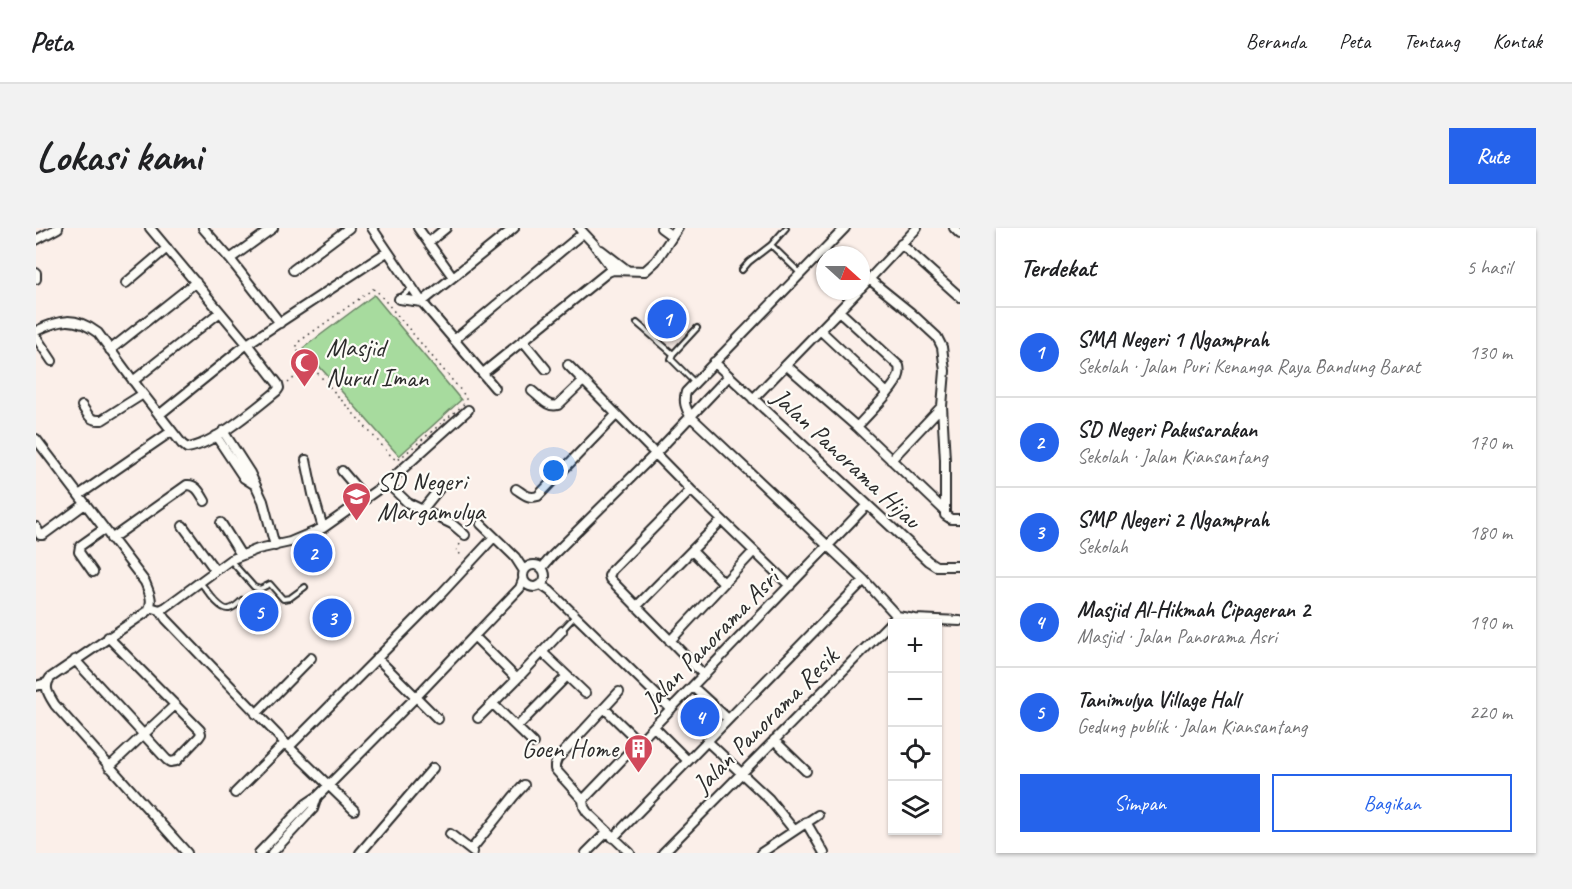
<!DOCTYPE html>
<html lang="id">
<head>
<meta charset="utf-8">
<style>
	body { margin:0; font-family:Caveat,sans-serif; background:#f2f2f2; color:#202124 }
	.controls { position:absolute; right:18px; bottom:18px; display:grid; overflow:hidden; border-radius:0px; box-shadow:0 2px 4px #0004 }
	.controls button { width:54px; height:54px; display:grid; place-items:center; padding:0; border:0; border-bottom:2px solid #e0e0e0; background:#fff; color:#202124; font:30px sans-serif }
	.compass { position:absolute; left:780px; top:18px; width:54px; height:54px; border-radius:50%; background:#fff; box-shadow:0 2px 4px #0004; rotate:111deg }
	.you { position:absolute; left:518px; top:243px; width:21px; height:21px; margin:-15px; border:4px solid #fff; border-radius:50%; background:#1a73e8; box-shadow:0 0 0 9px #1a73e833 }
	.badge { display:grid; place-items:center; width:39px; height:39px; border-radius:50%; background:#2563eb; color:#fff; font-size:20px; font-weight:700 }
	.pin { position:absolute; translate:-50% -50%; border:3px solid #fff; box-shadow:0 2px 6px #0006 }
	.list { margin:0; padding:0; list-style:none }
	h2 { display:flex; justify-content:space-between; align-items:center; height:78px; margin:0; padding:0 24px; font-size:26px }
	h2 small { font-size:20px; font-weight:400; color:#757577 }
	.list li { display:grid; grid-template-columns:39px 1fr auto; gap:18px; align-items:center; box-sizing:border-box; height:90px; padding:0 24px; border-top:2px solid #e0e0e0 }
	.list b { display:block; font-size:22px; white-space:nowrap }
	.list p { margin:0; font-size:20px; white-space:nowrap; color:#757577 }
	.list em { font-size:20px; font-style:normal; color:#757577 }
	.actions { display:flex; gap:12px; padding:18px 24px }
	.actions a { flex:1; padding:14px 0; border:2px solid #2563eb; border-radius:0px; text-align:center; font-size:21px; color:#2563eb }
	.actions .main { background:#2563eb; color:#fff }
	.icon { flex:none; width:33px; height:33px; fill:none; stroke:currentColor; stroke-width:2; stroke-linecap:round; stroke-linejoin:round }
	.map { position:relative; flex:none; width:924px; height:625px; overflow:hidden; border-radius:0px }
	header { display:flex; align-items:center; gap:36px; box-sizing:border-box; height:84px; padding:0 30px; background:#fff; border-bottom:2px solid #e0e0e0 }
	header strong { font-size:28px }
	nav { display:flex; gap:33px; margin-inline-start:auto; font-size:21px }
	.intro { display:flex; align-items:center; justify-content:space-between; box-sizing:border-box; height:144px; padding:0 36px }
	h1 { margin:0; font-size:42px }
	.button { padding:15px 27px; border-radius:0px; background:#2563eb; color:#fff; font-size:21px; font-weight:700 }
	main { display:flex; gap:36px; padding:0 36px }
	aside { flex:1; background:#fff; border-radius:0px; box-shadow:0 2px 4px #0004 }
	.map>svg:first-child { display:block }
	.park { fill:#a7db9e; stroke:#698364; stroke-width:1.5 }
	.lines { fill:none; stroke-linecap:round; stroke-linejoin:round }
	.service-casing { stroke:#2b2b2b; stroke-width:8 }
	.minor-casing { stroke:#2b2b2b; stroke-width:12 }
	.path { stroke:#2b2b2b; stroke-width:1.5; stroke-dasharray:1.5 4.5; stroke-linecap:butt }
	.service { stroke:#fdfcf7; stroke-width:4 }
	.minor { stroke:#fdfcf7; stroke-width:8 }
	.labels { text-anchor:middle; stroke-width:4.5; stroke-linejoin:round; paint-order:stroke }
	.poi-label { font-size:26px; fill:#2b2b2b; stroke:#fdfcf7; text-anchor:start }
	.street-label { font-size:26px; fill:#2b2b2b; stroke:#fdfcf7 }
</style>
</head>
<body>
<header>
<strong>Peta</strong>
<nav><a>Beranda</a><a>Peta</a><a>Tentang</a><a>Kontak</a></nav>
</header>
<div class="intro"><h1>Lokasi kami</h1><a class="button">Rute</a></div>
<main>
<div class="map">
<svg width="924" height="625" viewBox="0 0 924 625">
	<rect width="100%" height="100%" fill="#fbefe9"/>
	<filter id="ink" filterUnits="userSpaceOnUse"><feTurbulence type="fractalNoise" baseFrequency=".0167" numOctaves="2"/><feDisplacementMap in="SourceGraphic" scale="12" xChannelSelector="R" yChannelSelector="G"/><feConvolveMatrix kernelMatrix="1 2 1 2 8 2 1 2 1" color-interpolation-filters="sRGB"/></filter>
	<g filter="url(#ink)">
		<!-- park -->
		<path class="park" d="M338,67L425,172L363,228L267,120Z"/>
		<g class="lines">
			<defs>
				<path id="service" d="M735,17L764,45
					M706,42L713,34L735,17L750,0
					M364,70L376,60
					M601,95L637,126
					M658,154L635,131L637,126L661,100
					M195,333L218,359L224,361L234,356L247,371L254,370L269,359
					M164,354C170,361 184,383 193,381C198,380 202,376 206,372
					M526,402L539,388"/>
				<path id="minor" d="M167,0L194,31L244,95
					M336,0L386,74L459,160
					M382,0L417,49
					M543,0L557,15L577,42
					M625,0L636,8
					M809,0L650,164C647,174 650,180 654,188L828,352L861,388L879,391L924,393
					M918,0L924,6
					M0,12L22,0
					M393,14L410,0
					M865,16L924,69
					M565,22L591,42
					M194,31L237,0
					M257,42L313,0
					M0,45V51
					M833,51L874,84L901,109L906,119L909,143L906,178L909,232V287L915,291H924
					M90,55L131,20
					M825,60L881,0
					M363,71L386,74L478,0
					M803,83L863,138C864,142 864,143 863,147C860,160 830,188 821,199
					M784,102L851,165
					M0,103C24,91 39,88 62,105L107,166L146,216L151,220C177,217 220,180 241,163L243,160L242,156L211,116L114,0
					M0,109L16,133
					M418,112L547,5
					M487,113L510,141
					M74,122L160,54
					M678,134L892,333L900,338H924
					M532,137L655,262L754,358
					M750,137L821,199L908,282
					M447,145L572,44L577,42L609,43L620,33L642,0
					M97,153L184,84
					M496,163C504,169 511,180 522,177L547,153
					M717,171L822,63
					M46,178C53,188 54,193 66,192L107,166
					M123,187L211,116L351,24
					M187,203L214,245L227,273L239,318
					M180,208L208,250L219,257
					M0,211L109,354C113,364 118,373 112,383L14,450C7,460 13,467 19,477L151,625
					M270,232L277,266L287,300
					M855,232L906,178
					M306,243L330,271
					M351,255L372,275L416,296L429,307
					M480,261C488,266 492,271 502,268L580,187
					M655,262L576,342L573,348L574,351L668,447
					M43,267L136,203
					M387,281L403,261
					M185,295L205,327
					M445,296L479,329L488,343
					M147,298L179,342
					M0,299L4,307H7L49,276
					M75,311L151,257C161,256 165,267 169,273
					M656,323L688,355
					M487 348a11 11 0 1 1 22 0a11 11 0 1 1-22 0Z
					M506,340L516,328L619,226L693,148
					M57,344L43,324L44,318L68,301
					M505,357L514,363L635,481
					M114,379L124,382L130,379L194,332L222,321L254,314L287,300L351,255L432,182
					M600,379L686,292
					M124,382L130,391L253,519L318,582
					M439,409L481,451
					M634,413L718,323
					M506,424L549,465
					M341,430L402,491
					M39,432L131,532L134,534L140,533L163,509L165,506L164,502L72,409
					M0,458L10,455
					M657,459L692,491
					M583,464L521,531L519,537V541L547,572L548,579L551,584L594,625
					M457,476L497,515
					M568,480L603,514
					M220,486L275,430
					M442,490L481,451L526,403
					M481,499L531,448
					M618,499L652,533
					M738,512L770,543
					M671,513L733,571L758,602
					M253,519L405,366L458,309
					M73,539L139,477
					M199,565L249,515
					M547,572L831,277
					M770,594L788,625
					M414,606L437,624
					M577,610L828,352
					M435,622L478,568L488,557
					M223,625L270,576L282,568L380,469L484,360L487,352
					M236,625L277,581L281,569
					M324,625L397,540
					M550,625L571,604
					M627,625L861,388
					M725,625L782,587"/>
			</defs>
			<!-- service casing -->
			<use href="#service" class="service-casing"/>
			<!-- minor casing -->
			<use href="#minor" class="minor-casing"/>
			<!-- path -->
			<path class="path" d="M337,61L340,62L427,165L430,171L427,177L362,232L357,230L261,122V115Z
				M252,155L273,137
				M424,316L420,323L428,329"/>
			<!-- service -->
			<use href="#service" class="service"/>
			<!-- minor -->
			<use href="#minor" class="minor"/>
		</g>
	</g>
	<!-- icons -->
	<defs>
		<symbol id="mosque-pin" viewBox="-11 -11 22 30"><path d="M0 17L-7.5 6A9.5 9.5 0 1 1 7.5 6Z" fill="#d1495b" stroke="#fdfcf7"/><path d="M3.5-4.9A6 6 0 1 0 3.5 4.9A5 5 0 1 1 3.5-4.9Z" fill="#fff"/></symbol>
		<symbol id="school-pin" viewBox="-11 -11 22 30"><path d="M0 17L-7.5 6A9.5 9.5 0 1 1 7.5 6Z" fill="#d1495b" stroke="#fdfcf7"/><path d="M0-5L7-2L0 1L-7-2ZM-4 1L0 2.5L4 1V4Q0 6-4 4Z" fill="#fff"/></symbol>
		<symbol id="building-pin" viewBox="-11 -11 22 30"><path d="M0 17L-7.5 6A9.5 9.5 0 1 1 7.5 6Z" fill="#d1495b" stroke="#fdfcf7"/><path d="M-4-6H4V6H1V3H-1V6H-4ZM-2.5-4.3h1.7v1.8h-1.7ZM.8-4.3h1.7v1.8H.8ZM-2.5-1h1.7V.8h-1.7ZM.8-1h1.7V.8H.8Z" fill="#fff"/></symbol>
	</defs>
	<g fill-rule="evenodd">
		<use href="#mosque-pin" x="252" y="118" width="33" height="45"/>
		<use href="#school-pin" x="304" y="252" width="33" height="45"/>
		<use href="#building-pin" x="586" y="504" width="33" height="45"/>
	</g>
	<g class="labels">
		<!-- poi labels -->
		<g class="poi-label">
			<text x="290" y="128">Masjid<tspan x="290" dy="30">Nurul Iman</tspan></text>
			<text x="341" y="262">SD Negeri<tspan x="341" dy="30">Margamulya</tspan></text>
			<text x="582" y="529" text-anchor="end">Goen Home</text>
		</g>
		<!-- street labels -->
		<g class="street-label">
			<text transform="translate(811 230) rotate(43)" y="9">Jalan Panorama Hijau</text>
			<text transform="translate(674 411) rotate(-46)" y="9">Jalan Panorama Asri</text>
			<text transform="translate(729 492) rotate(-45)" y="9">Jalan Panorama Resik</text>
		</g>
	</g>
</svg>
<div class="controls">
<button>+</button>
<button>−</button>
<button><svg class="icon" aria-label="locate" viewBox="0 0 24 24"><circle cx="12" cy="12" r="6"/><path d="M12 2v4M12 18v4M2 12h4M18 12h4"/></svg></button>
<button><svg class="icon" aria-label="layers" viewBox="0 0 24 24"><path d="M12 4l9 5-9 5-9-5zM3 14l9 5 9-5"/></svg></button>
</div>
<svg class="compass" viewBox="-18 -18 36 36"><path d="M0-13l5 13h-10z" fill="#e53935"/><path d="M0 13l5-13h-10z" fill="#757577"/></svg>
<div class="you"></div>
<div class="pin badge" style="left:631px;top:91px">1</div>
<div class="pin badge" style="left:277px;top:325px">2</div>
<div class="pin badge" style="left:296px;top:390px">3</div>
<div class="pin badge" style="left:664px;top:489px">4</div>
<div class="pin badge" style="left:223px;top:384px">5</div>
</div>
<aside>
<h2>Terdekat<small>5 hasil</small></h2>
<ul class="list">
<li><span class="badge">1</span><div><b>SMA Negeri 1 Ngamprah</b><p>Sekolah · Jalan Puri Kenanga Raya Bandung Barat</p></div><em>130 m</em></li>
<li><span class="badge">2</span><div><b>SD Negeri Pakusarakan</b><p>Sekolah · Jalan Kiansantang</p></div><em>170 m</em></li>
<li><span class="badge">3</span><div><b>SMP Negeri 2 Ngamprah</b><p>Sekolah</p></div><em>180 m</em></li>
<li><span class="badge">4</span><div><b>Masjid Al-Hikmah Cipageran 2</b><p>Masjid · Jalan Panorama Asri</p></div><em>190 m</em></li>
<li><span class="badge">5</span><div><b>Tanimulya Village Hall</b><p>Gedung publik · Jalan Kiansantang</p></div><em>220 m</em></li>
</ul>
<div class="actions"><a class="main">Simpan</a><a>Bagikan</a></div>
</aside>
</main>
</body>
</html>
